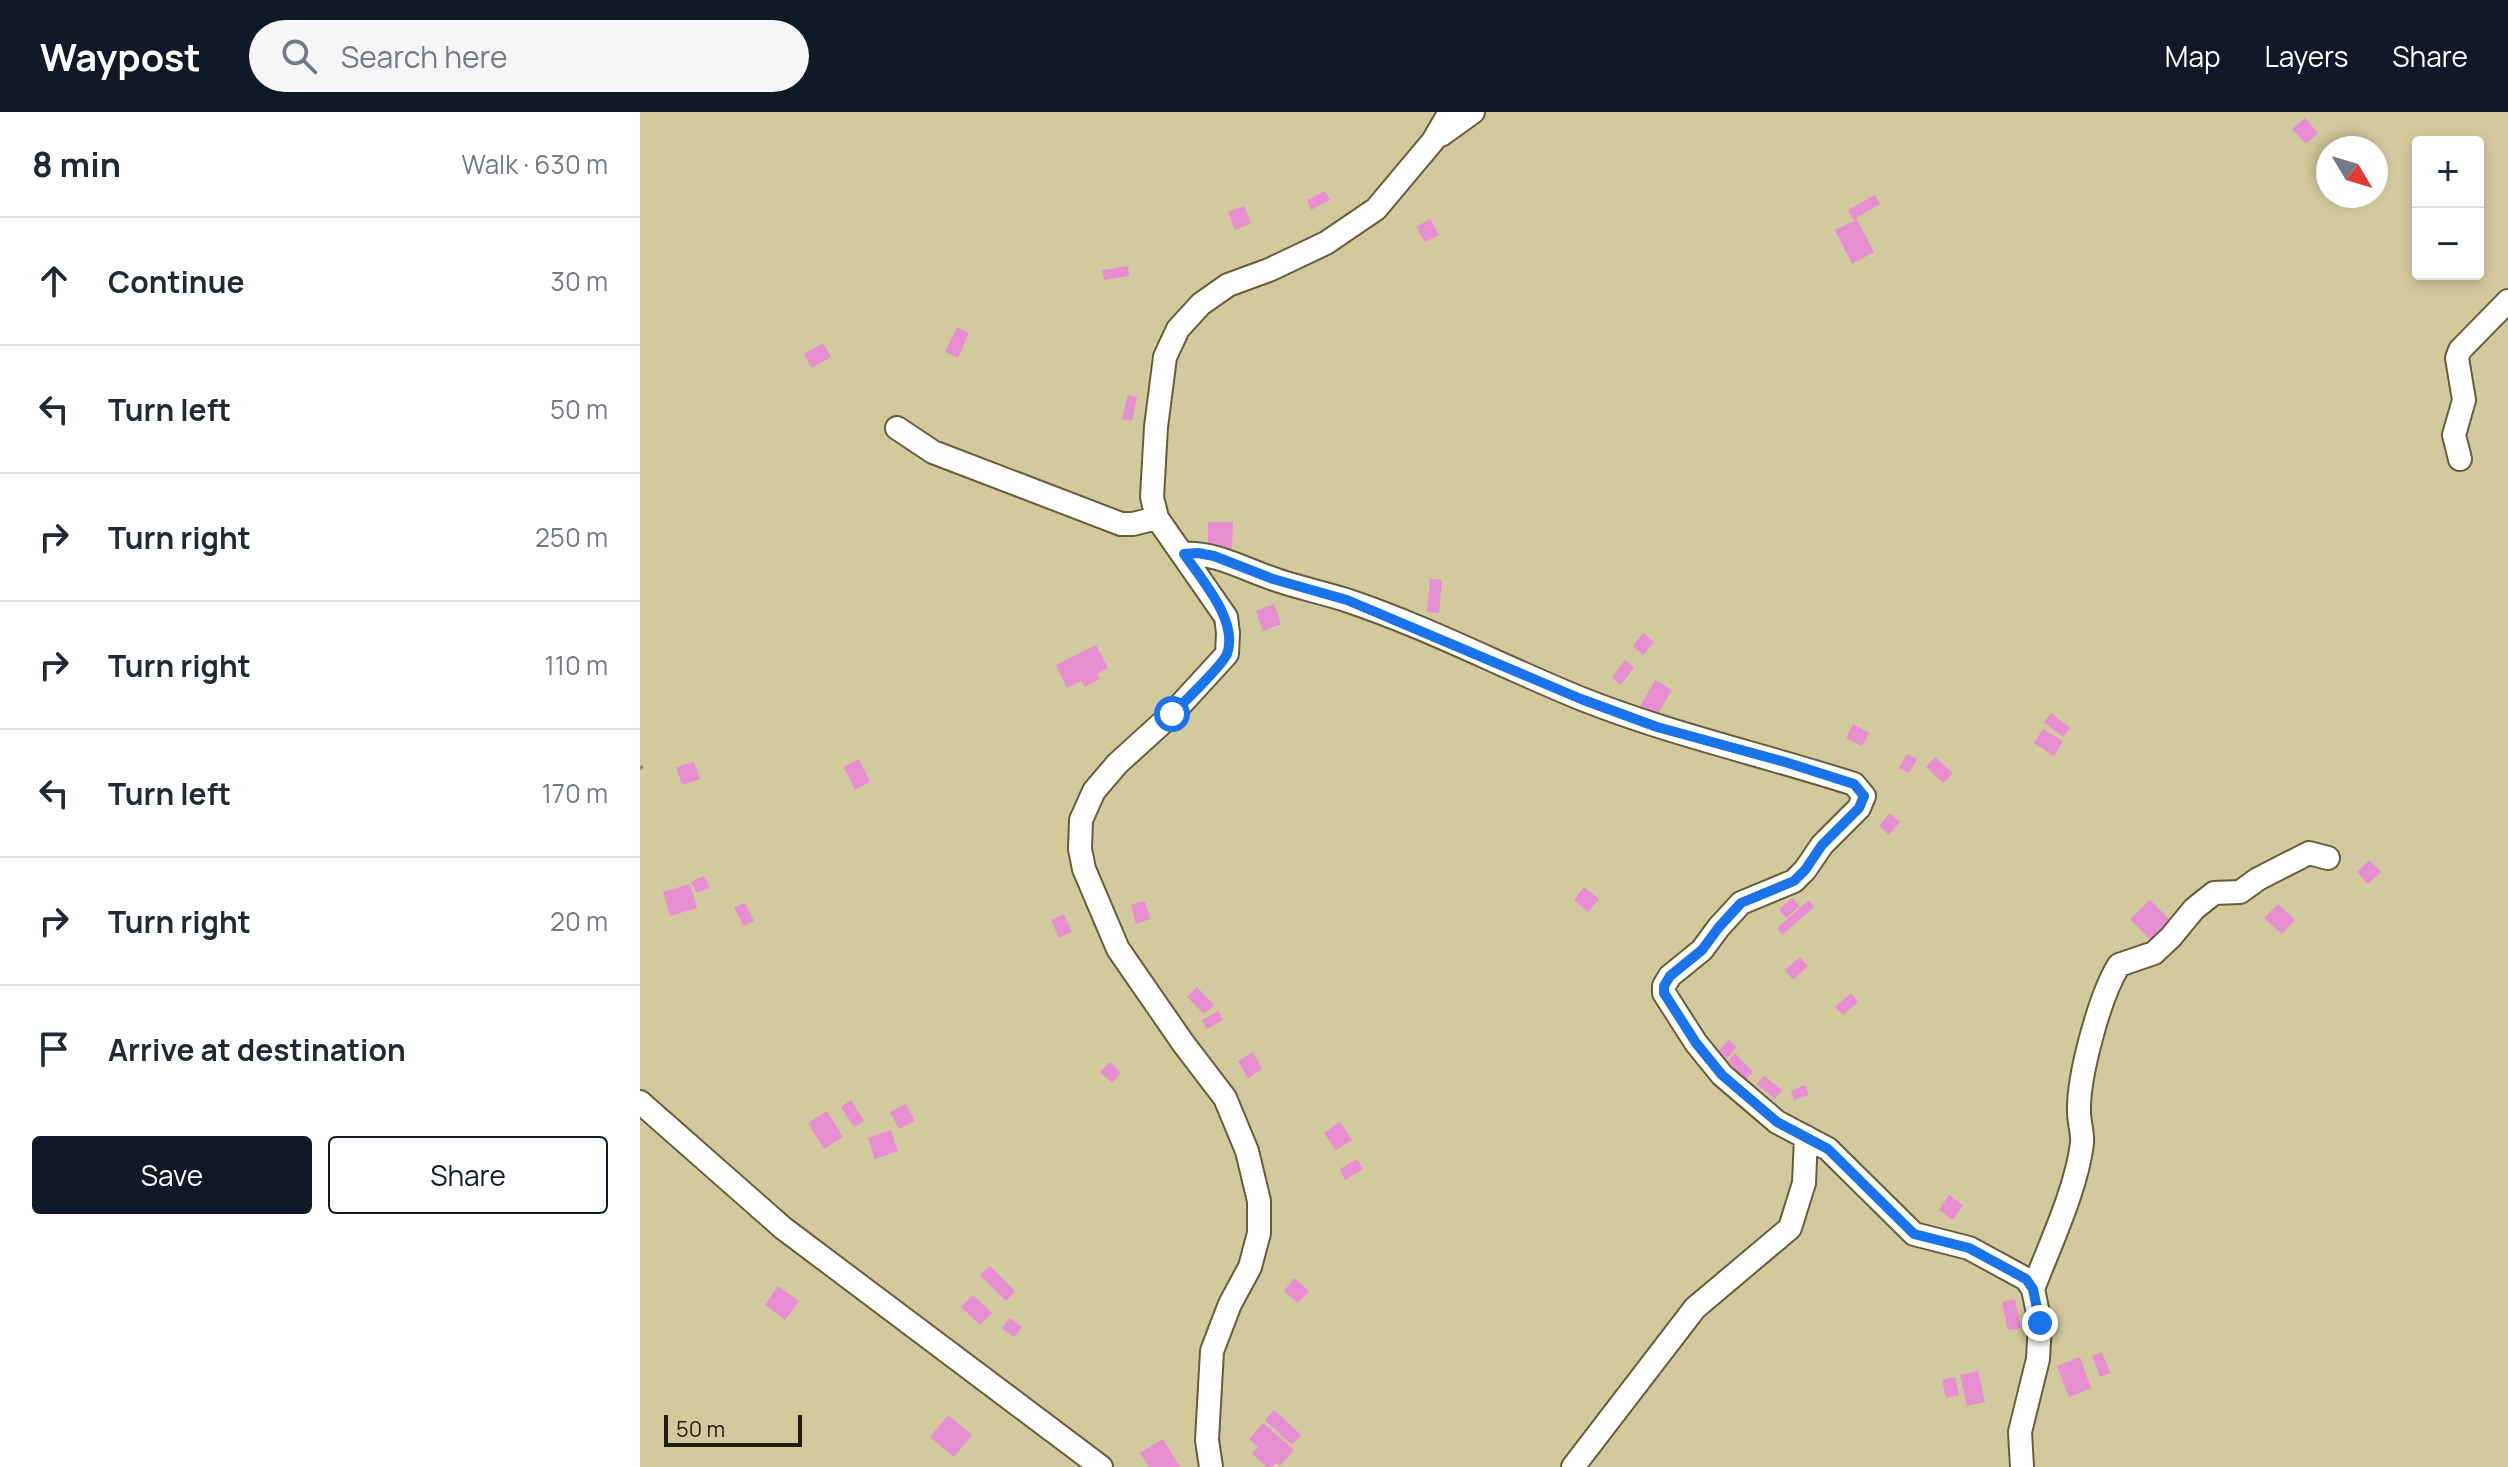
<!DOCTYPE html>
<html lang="en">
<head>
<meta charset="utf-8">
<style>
	body { margin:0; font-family:Manrope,sans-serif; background:#f6f6f7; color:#1f2937 }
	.controls { position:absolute; right:24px; top:24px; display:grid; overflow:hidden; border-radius:8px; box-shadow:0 4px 12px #0003 }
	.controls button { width:72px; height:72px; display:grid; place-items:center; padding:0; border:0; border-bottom:2px solid #e0e1e3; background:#fff; color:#1f2937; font:40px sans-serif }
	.compass { position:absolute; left:1676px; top:24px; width:72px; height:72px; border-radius:50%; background:#fff; box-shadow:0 4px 12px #0003; rotate:128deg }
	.scale { position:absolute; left:24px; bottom:20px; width:138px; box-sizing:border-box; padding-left:8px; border:4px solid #211d0c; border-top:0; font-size:22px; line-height:28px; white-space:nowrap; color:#211d0c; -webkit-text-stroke:6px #d3c99e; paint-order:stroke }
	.stop { position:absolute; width:24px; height:24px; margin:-18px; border:6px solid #1a73e8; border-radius:50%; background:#fff }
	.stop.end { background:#1a73e8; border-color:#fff; box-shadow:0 2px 8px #0008 }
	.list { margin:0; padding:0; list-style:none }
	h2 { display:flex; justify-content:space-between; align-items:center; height:104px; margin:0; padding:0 32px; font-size:34px }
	h2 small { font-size:26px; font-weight:400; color:#747a83 }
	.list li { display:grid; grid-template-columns:52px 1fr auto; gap:24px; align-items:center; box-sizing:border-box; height:128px; padding:0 32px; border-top:2px solid #e0e1e3 }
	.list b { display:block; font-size:30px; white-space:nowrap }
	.list em { font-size:26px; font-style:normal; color:#747a83 }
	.actions { display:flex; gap:16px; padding:24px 32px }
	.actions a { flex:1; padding:18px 0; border:2px solid #111827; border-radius:8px; text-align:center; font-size:28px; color:#111827 }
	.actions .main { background:#111827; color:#fff }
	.icon { flex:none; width:44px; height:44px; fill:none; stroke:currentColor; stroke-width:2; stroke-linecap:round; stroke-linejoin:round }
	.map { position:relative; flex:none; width:1868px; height:1355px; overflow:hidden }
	header { display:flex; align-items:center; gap:48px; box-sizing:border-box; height:112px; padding:0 40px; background:#111827; color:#fff }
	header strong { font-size:38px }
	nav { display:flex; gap:44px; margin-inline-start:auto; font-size:28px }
	.search { width:560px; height:72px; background:#f6f6f7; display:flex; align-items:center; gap:20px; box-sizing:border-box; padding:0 28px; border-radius:44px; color:#747a83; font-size:30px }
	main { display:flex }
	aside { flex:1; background:#fff }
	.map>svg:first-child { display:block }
	.building { fill:#e88ed3 }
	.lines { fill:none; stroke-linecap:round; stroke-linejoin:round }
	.minor-casing { stroke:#675d36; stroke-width:26 }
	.path { stroke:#948c6b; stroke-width:3; stroke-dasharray:4 6; stroke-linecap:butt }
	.minor { stroke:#fff; stroke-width:22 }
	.route { stroke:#1a73e8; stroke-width:10 }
</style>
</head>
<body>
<header>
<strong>Waypost</strong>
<div class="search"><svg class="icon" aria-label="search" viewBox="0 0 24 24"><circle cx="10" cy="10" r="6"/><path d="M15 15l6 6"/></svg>Search here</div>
<nav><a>Map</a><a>Layers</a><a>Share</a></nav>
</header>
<main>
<aside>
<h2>8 min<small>Walk · 630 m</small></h2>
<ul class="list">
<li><svg class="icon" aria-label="ahead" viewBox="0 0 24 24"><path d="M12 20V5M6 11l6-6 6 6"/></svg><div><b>Continue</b></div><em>30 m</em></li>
<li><svg class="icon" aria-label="left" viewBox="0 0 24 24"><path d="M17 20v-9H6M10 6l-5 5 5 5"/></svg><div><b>Turn left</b></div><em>50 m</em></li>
<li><svg class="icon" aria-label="right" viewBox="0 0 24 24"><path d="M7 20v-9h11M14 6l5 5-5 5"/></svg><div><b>Turn right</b></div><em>250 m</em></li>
<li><svg class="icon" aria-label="right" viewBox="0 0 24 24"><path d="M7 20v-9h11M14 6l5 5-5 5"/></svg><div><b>Turn right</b></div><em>110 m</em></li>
<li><svg class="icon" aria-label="left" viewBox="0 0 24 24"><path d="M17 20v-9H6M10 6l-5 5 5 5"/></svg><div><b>Turn left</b></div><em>170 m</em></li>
<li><svg class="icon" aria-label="right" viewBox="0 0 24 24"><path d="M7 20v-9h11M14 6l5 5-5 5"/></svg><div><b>Turn right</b></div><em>20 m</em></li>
<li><svg class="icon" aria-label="arrive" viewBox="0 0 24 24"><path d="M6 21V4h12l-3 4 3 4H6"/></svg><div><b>Arrive at destination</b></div></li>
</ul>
<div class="actions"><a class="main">Save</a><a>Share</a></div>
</aside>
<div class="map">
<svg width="1868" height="1355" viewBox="0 0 1868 1355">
	<rect width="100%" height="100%" fill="#d3c99e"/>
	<!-- building -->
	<path class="building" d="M1665,6L1678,21L1666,32L1652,17Z
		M685,79L690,88L671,98L667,88Z
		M1235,83L1240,92L1216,106L1234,140L1212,152L1195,118L1214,109L1208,98Z
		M604,94L611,111L595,118L588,100Z
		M790,107L799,123L785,130L776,115Z
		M488,154L489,164L464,168L462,158Z
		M317,215L329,221L318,246L305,240Z
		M183,231L191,245L172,256L164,242Z
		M488,283L497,285L492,309L482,307Z
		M568,410H593L592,437L568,436Z
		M790,467L802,468L799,501L787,500Z
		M634,492L641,512L623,519L616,499Z
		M1003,521L1014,530L1003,543L993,534Z
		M456,533L468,556L457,562L460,567L445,575L441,569L427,576L416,553Z
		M985,548L994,555L981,573L972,566Z
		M1015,568L1032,578L1015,606L999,596Z
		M1411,601L1430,616L1423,625L1404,610Z
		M1213,612L1229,621L1222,634L1206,626Z
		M1403,617L1423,629L1414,644L1394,631Z
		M1267,642L1277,647L1269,661L1259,656Z
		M1295,645L1313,661L1303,671L1286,655Z
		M219,647L230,670L215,678L204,655Z
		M54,650L60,667L42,673L36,655Z
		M1250,701L1260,710L1249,723L1239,714Z
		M1729,748L1741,760L1728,772L1717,760Z
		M64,764L70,775L57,781L51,770Z
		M50,772L57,796L30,804L23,780Z
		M944,775L959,787L948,800L934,788Z
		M1152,786L1160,794L1146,806L1139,798Z
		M1169,788L1174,795L1142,823L1137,816Z
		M1510,788L1530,808L1511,828L1490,807Z
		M505,789L510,807L496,812L491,793Z
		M105,791L114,809L104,814L94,796Z
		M1638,792L1655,808L1642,822L1624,806Z
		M424,802L432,820L419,826L411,808Z
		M1160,845L1168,854L1153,868L1145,858Z
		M557,875L574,893L564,902L547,885Z
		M1211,881L1218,890L1203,903L1195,895Z
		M578,899L583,908L567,917L562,908Z
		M1089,928L1097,935L1083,951L1074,943Z
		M613,940L622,957L608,966L598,949Z
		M1095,941L1113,960L1106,967L1088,949Z
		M470,950L481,961L472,971L460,960Z
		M1124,964L1142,978L1135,987L1117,972Z
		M1165,973L1169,983L1154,988L1151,979Z
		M211,988L224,1009L214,1015L201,995Z
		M266,992L275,1009L259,1017L250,1000Z
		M187,999L203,1025L184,1037L168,1011Z
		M700,1010L712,1028L696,1038L684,1021Z
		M251,1018L258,1039L235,1047L228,1026Z
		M717,1047L723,1057L705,1068L700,1057Z
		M1309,1083L1323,1093L1313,1108L1299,1098Z
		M350,1154L375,1179L366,1189L340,1163Z
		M654,1166L669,1179L658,1191L644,1179Z
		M138,1174L159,1189L145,1208L125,1193Z
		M333,1183L352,1201L340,1213L321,1195Z
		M1375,1187L1381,1216L1368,1218L1362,1190Z
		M369,1206L382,1215L374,1225L362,1216Z
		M1462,1240L1470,1261L1460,1265L1452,1244Z
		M1440,1245L1451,1276L1429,1285L1417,1254Z
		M1338,1259L1345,1290L1327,1294L1320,1263Z
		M1315,1265L1319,1283L1306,1286L1302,1268Z
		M634,1298L661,1323L652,1333L625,1308Z
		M308,1303L332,1323L314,1345L290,1325Z
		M623,1311L654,1338L640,1354L636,1351L632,1355H627L612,1342L618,1335L609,1327Z
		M523,1327L540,1355H509L500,1341Z"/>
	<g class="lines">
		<defs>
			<path id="minor" d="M801,23L833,0
				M257,316L293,340L481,412H493L517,406
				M1820,347L1814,323L1824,288L1817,246L1820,238L1868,189
				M544,442C574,440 602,456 631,466C655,475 681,480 706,488C787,515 863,555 942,587C1030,622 1124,643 1214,672L1224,684L1219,696L1182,733L1165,758L1154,769L1101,791L1079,815L1062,838L1030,864L1024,874V881L1056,931L1082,963L1137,1010L1188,1037L1274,1122L1329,1136L1386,1167L1393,1177L1400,1211L1398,1247L1380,1320L1382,1355
				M0,990L143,1116L461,1355
				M1393,1177C1409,1135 1437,1076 1442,1031C1443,1021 1439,1011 1439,1000C1438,964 1460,883 1479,853L1514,841L1531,825L1554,797L1574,781L1600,780L1618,767L1669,741L1688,746
				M571,1355L567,1328L572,1239L590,1192L610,1155L619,1121V1089L607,1039L585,986L543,931L478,837L444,757L440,737L441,708L454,679L477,652L532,602L587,542L588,521L586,505L517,406L512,385L516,315L525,245L538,217L561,192L588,173L629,158L686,131L736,97L793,29L810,0
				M933,1355L1055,1196L1150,1116L1164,1071L1166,1025"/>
		</defs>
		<!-- minor casing -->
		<use href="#minor" class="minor-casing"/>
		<!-- path -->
		<path class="path" d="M0,657L3,653"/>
		<!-- minor -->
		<use href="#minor" class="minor"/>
	</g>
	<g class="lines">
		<!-- route -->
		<path class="route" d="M532,602C544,590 582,554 587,542C599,509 561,467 544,442L558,441L574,444L633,467L707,488L941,587L1017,615L1145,650L1214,672L1224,684L1219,696L1182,733L1165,758L1154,769L1101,791L1079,815L1062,838L1030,864L1024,874V881L1056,931L1082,963L1137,1010L1188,1037L1274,1122L1329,1136L1386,1167L1393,1177L1400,1211"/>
	</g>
</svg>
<div class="controls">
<button>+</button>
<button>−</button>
</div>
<svg class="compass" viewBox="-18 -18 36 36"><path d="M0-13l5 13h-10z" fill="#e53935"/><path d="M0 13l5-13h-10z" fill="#747a83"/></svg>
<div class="scale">50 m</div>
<div class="stop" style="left:532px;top:602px"></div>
<div class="stop end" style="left:1400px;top:1211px"></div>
</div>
</main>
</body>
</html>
